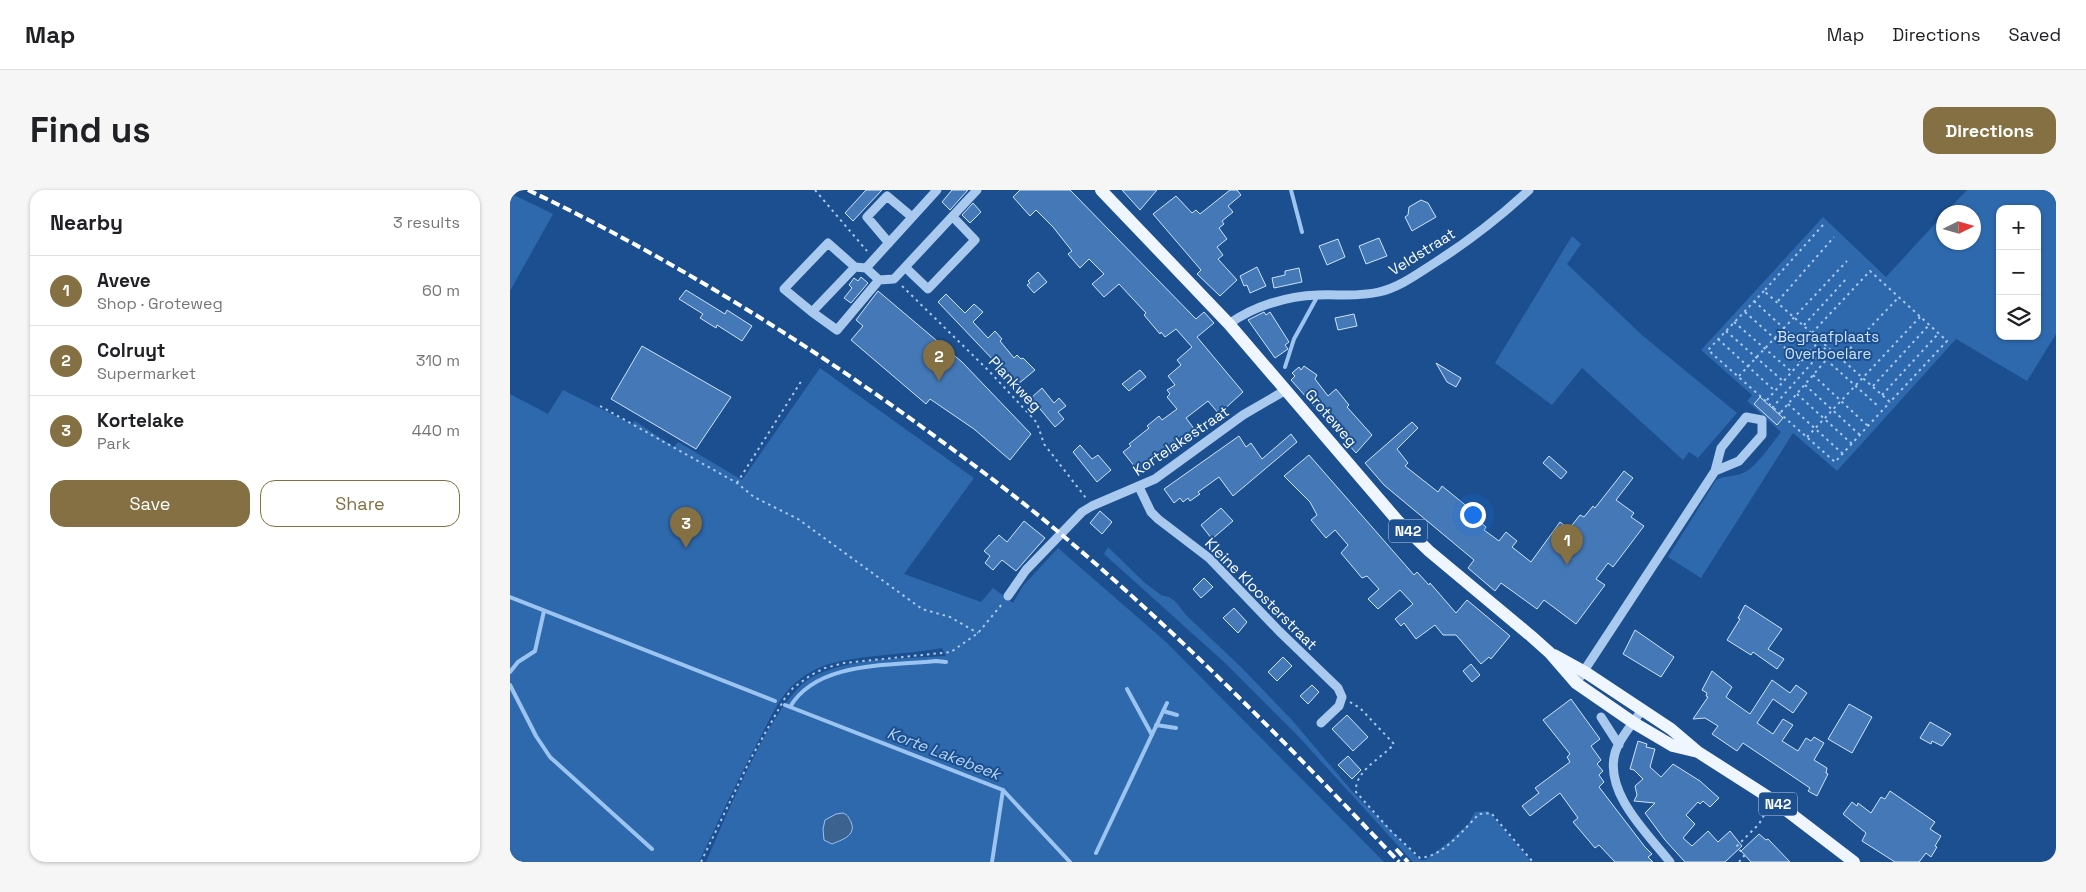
<!DOCTYPE html>
<html lang="en">
<head>
<meta charset="utf-8">
<style>
	body { margin:0; font-family:"Space Grotesk",sans-serif; background:#f6f6f6; color:#202124 }
	.controls { position:absolute; right:15px; top:15px; display:grid; overflow:hidden; border-radius:10px; box-shadow:0 1px 4px #0004 }
	.controls button { width:45px; height:45px; display:grid; place-items:center; padding:0; border:0; border-bottom:1px solid #e0e0e0; background:#fff; color:#202124; font:25px sans-serif }
	.compass { position:absolute; left:1426px; top:15px; width:45px; height:45px; border-radius:50%; background:#fff; box-shadow:0 1px 4px #0004; rotate:85deg }
	.you { position:absolute; left:962px; top:324px; width:18px; height:18px; margin:-12px; border:4px solid #fff; border-radius:50%; background:#1a73e8; box-shadow:0 0 0 8px #1a73e833 }
	.badge { display:grid; place-items:center; width:32px; height:32px; border-radius:50%; background:#847042; color:#fff; font-size:16px; font-weight:700 }
	.pin { position:absolute; translate:-50% -41px; filter:drop-shadow(0 1px 2px #0008) }
	.pin::after { content:''; position:absolute; top:26px; width:18px; height:15px; background:inherit; clip-path:polygon(0 0,100% 0,50% 100%) }
	.list { margin:0; padding:0; list-style:none }
	h2 { display:flex; justify-content:space-between; align-items:center; height:65px; margin:0; padding:0 20px; font-size:21px }
	h2 small { font-size:16px; font-weight:400; color:#757577 }
	.list li { display:grid; grid-template-columns:32px 1fr auto; gap:15px; align-items:center; box-sizing:border-box; height:70px; padding:0 20px; border-top:1px solid #e0e0e0 }
	.list b { display:block; font-size:19px; white-space:nowrap }
	.list p { margin:0; font-size:16px; white-space:nowrap; color:#757577 }
	.list em { font-size:16px; font-style:normal; color:#757577 }
	.actions { display:flex; gap:10px; padding:15px 20px }
	.actions a { flex:1; padding:11px 0; border:1px solid #847042; border-radius:15px; text-align:center; font-size:18px; color:#847042 }
	.actions .main { background:#847042; color:#fff }
	.icon { flex:none; width:28px; height:28px; fill:none; stroke:currentColor; stroke-width:2; stroke-linecap:round; stroke-linejoin:round }
	.map { position:relative; flex:none; width:1546px; height:672px; overflow:hidden; border-radius:15px }
	header { display:flex; align-items:center; gap:30px; box-sizing:border-box; height:70px; padding:0 25px; background:#fff; border-bottom:1px solid #e0e0e0 }
	header strong { font-size:24px }
	nav { display:flex; gap:28px; margin-inline-start:auto; font-size:18px }
	.intro { display:flex; align-items:center; justify-content:space-between; box-sizing:border-box; height:120px; padding:0 30px }
	h1 { margin:0; font-size:35px }
	.button { padding:12px 22px; border-radius:15px; background:#847042; color:#fff; font-size:18px; font-weight:700 }
	main { display:flex; gap:30px; padding:0 30px }
	aside { flex:1; background:#fff; border-radius:15px; box-shadow:0 1px 4px #0004 }
	.map>svg:first-child { display:block }
	.green { fill:#2e69ad; fill-rule:evenodd }
	.water { fill:#3c6290; stroke:#9cc4f0 }
	.lines { fill:none; stroke-linecap:round; stroke-linejoin:round }
	.stream { stroke:#9cc4f0; stroke-width:4 }
	.building { fill:#4478b7; stroke:#cfe3fa }
	.path { stroke:#a9c9ee; stroke-width:2; stroke-dasharray:2.5 4; stroke-linecap:butt }
	.minor { stroke:#a9c9ee; stroke-width:9 }
	.major { stroke:#f0f6ff; stroke-width:12 }
	.rail { stroke:#fff; stroke-width:4; stroke-dasharray:9 4; stroke-linecap:butt }
	.labels { text-anchor:middle; stroke-width:4; stroke-linejoin:round; paint-order:stroke }
	.shield { fill:#1b4f8f; stroke:#bbcadd; stroke-width:1 }
	.shield-label { font-size:14px; font-weight:bold; fill:#fff }
	.street-label { font-size:15px; fill:#fff; stroke:#1b4f8f }
	.park-label { font-size:15px; fill:#cfe3fa; stroke:#1b4f8f }
	.water-label { font-size:16px; font-style:italic; fill:#b5d3f5; stroke:#1b4f8f }
</style>
</head>
<body>
<header>
<strong>Map</strong>
<nav><a>Map</a><a>Directions</a><a>Saved</a></nav>
</header>
<div class="intro"><h1>Find us</h1><a class="button">Directions</a></div>
<main>
<aside>
<h2>Nearby<small>3 results</small></h2>
<ul class="list">
<li><span class="badge">1</span><div><b>Aveve</b><p>Shop · Groteweg</p></div><em>60 m</em></li>
<li><span class="badge">2</span><div><b>Colruyt</b><p>Supermarket</p></div><em>310 m</em></li>
<li><span class="badge">3</span><div><b>Kortelake</b><p>Park</p></div><em>440 m</em></li>
</ul>
<div class="actions"><a class="main">Save</a><a>Share</a></div>
</aside>
<div class="map">
<svg width="1546" height="672" viewBox="0 0 1546 672">
	<rect width="100%" height="100%" fill="#1b4f8f"/>
	<!-- green -->
	<path class="green" d="M1457,0H1546V144L1517,191L1446,149L1327,281L1283,243L1191,388L1158,367L1206,290C1215,285 1224,287 1233,283C1246,278 1262,253 1271,242L1237,211L1242,205L1191,160L1313,27L1376,87L1433,25L1434,52H1464V22H1436ZM1490,19H1527V146H1490Z
		M0,3L43,24L0,101Z
		M1062,46L1071,54L1057,74L1133,146L1227,223L1188,268L1179,262L1173,270L1072,178L1042,215L985,173Z
		M310,178L464,288L394,384L471,412L483,398L503,413L512,397L548,358L656,452L874,672H196C215,629 263,509 301,488C337,467 395,469 436,466L432,458C395,465 356,464 319,474C309,477 297,483 289,490C271,503 261,527 251,546C229,587 209,629 189,672H0V204L38,224L53,200L122,234L125,231L164,257L168,252L232,290Z
		M598,357L635,393L651,405L659,407L666,412L676,425L731,477L782,530L841,600L910,670H915L940,651L959,633L965,622L978,621L1022,672H903L787,545L714,472L594,364Z"/>
	<!-- water -->
	<path class="water" d="M333,623C338,625 339,628 341,632C347,646 331,650 322,654L314,650L313,639L315,630L326,624Z"/>
	<g class="lines">
		<!-- stream -->
		<path class="stream" d="M781,0L792,42
			M775,177L784,149L806,109
			M0,407L265,511
			M0,482L8,472L25,461L34,421
			M0,495L26,546L40,567L142,659
			M617,499L642,545
			M275,515L493,600L560,672
			M280,517C307,471 379,476 426,471L436,472
			M653,521L667,525
			M646,535L666,538
			M586,663L657,513
			M482,672L493,600"/>
	</g>
	<!-- building -->
	<path class="building" d="M356,0H372L343,31L335,23Z
		M442,0H458L440,20L432,12Z
		M510,0H560L686,129L694,122L704,133L687,147L733,202L709,224L698,211L676,228L685,240L674,249L672,246L629,282L613,262L621,256L619,254L639,238L637,236L649,226L652,230L667,219L657,207L660,204L657,200L665,195L658,186L671,175L667,170L682,157L666,139L655,147L651,142L650,144L634,125L636,123L609,94L594,107L582,94L594,84L579,69L570,78L558,64L562,61L543,37L526,20L520,26L503,7Z
		M612,0H647L630,20Z
		M720,0H727L731,5L718,16L723,22L712,31L714,34L709,38L717,49L707,57L713,65L708,69L727,90L710,106L687,84L691,80L643,24L666,6L682,23L686,20L690,24Z
		M911,10L918,13L926,27L902,41L895,27L898,25L899,17Z
		M463,13L471,22L460,33L452,25Z
		M869,48L877,66L856,74L849,56Z
		M828,49L835,67L817,75L809,56Z
		M747,77L756,96L740,103L737,95L734,96L730,86Z
		M789,78L792,92L764,98L762,88L775,85V81Z
		M528,82L537,92L524,103L517,95L520,93L518,91Z
		M351,87L358,93L341,113L334,108L342,98L339,95L344,88L348,91Z
		M176,100L215,124L217,120L242,136L232,151L207,135L206,138L190,128L193,124L169,109Z
		M368,101L452,172L521,244L500,270L464,239L420,209L416,214L341,150L353,136L346,130Z
		M436,104L455,123L464,114L473,122L463,132L478,148L485,141L492,149L490,151L504,168L507,165L511,169L513,168L525,180L507,195L428,112Z
		M754,122L756,125L760,122L779,152L775,155L778,159L765,168L738,130Z
		M844,124L847,136L828,140L825,128Z
		M132,156L221,207L186,259L101,209Z
		M926,173L951,188L946,197L937,192Z
		M794,176L807,185L805,189L818,206L826,199L839,215L837,217L862,245L846,263L781,190L785,186L782,183L789,177L791,180Z
		M630,180L636,187L619,201L612,194Z
		M532,198L544,213L549,208L556,216L548,222L554,229L545,237L521,208Z
		M1250,207L1273,228L1267,235L1244,214Z
		M902,232L908,238L887,259L898,273L895,276L928,302L932,296L959,318L962,321L960,323L976,337L974,340L989,351L996,342L1007,351L1002,357L1021,372L1050,332L1059,339L1070,325L1074,327L1083,316L1085,318L1114,281L1123,288L1106,310L1124,323L1121,327L1134,336L1103,377L1098,373L1086,389L1095,395L1066,434L1034,410L1027,419L991,393L985,401L958,378L964,370L874,295L855,273Z
		M781,244L787,252L723,306L709,287L688,302L690,304L680,311L678,308L673,312L670,308L664,313L654,299L729,246L736,257L741,253L752,269Z
		M570,255L582,269L588,265L601,280L587,292L563,262Z
		M799,265L904,385L907,382L919,395L920,393L946,423L957,410L1000,446L981,469L979,467L971,474L946,445H933L925,435L906,449L894,433L891,436L885,429L903,414L890,400L868,419L858,409L869,399L857,386L852,388L831,363L838,355L825,340L816,348L801,330L807,325L800,312L774,286Z
		M1039,266L1057,282L1051,289L1033,273Z
		M711,318L723,331L702,349L691,335Z
		M590,321L602,332L592,344L580,333Z
		M514,331L535,348L506,381L492,370L483,380L475,373L480,366L474,361L489,345L497,352Z
		M694,388L703,397L691,408L683,399Z
		M1235,415L1272,439L1258,459L1274,469L1267,479L1243,462L1241,465L1217,450L1230,429L1228,428Z
		M724,418L737,432L728,443L713,428Z
		M1125,440L1164,467L1151,487L1113,464Z
		M773,467L782,476L767,491L758,482Z
		M961,474L970,485L962,492L953,481Z
		M1202,481L1222,497L1216,507L1240,524L1262,490L1280,503L1286,495L1297,503L1283,523L1263,509L1247,533L1263,544L1273,529L1283,535L1272,551L1288,561L1296,548L1301,551L1304,547L1314,553L1304,570L1317,578L1316,583L1318,584L1307,606L1298,601L1300,598L1233,553L1227,561L1202,544L1208,536L1195,528L1183,529L1198,507L1196,506L1197,503L1192,500Z
		M802,495L809,502L798,514L790,506Z
		M1061,509L1090,549L1081,556L1091,570L1087,574L1093,581L1089,585L1094,592L1089,597L1135,657L1142,664L1138,667L1143,672H1105L1089,655L1085,658L1063,632L1068,628L1050,603L1020,626L1012,616L1029,603L1025,598L1060,572L1057,567L1060,564L1033,530Z
		M1339,514L1362,527L1342,563L1318,549Z
		M837,525L858,547L843,561L822,539Z
		M1420,532L1441,544L1432,556L1422,551L1421,554L1410,548Z
		M1128,551L1137,554L1136,557L1145,559L1140,577L1151,587L1163,574L1190,591L1209,608L1200,617L1193,611L1190,614L1188,612L1176,625L1185,634L1173,648L1182,656L1198,641L1208,652L1220,641L1232,656L1215,672H1175L1155,650L1135,623L1145,613L1124,611L1127,605L1125,596L1133,589L1124,580L1120,579Z
		M838,566L851,580L842,589L828,575Z
		M1380,601L1425,632L1420,639L1431,646L1425,656L1427,657L1421,667L1416,663L1409,672H1385L1352,651L1356,643L1333,624L1342,612L1347,616L1348,613L1361,623L1371,607L1375,609Z
		M1249,644L1256,650L1258,649L1280,672H1241L1231,661Z"/>
	<g class="lines">
		<!-- path -->
		<path class="path" d="M305,0L357,61
			M392,96L479,181L520,225L527,233L534,254L576,308
			M1254,101L1198,160L1325,272L1380,212
			M1244,111L1300,162
			M1268,111L1324,47
			M1235,122L1291,172
			M1224,132L1282,182
			M1294,135L1338,87
			M1216,141L1273,191
			M1302,143L1360,81L1437,151L1380,212L1254,101L1313,35
			M1208,149L1265,201
			M1331,168L1389,107
			M1321,174L1368,216
			M1303,185L1358,236
			M1229,186L1337,71
			M1295,195L1350,245
			M1363,196L1419,135
			M1287,204L1342,254
			M1372,205L1428,144
			M1257,210L1310,150
			M1278,214L1333,264
			M90,216L227,293L244,307L288,329L412,419L440,427L468,443
			M1262,218L1317,156
			M1271,222L1323,162
			M1297,247L1410,127
			M227,293L292,190
			M840,512L850,518L884,554C872,568 844,581 846,602L881,641L910,668C934,666 953,640 969,624L981,623L1023,672
			M191,672L241,568L275,508L283,498L301,485L315,478L334,473L441,462L468,443L492,414
			M1229,672L1234,666L1227,656L1249,634L1257,620"/>
		<!-- minor -->
		<path class="minor" d="M379,53L357,27L377,6L402,27
			M356,78L427,0
			M396,78L418,99L465,50L443,27
			M369,90L327,140L302,122L345,77L356,78L369,90L384,89L467,0
			M302,122L274,99L318,53L345,77
			M719,134C744,116 777,106 808,105C828,104 849,107 869,102C890,97 907,84 926,72C959,51 990,27 1019,0
			M629,297L641,322L648,329L699,368L769,441L828,498L832,507L829,516L811,533
			M498,406L516,380L572,322L582,316L645,289L733,225L776,200
			M1066,493L1205,281L1229,271L1252,245V230L1236,227L1211,258L1205,281
			M1131,521C1123,534 1109,548 1105,563C1094,603 1138,644 1160,672
			M1091,527L1109,555"/>
		<!-- major -->
		<path class="major" d="M591,0L719,134L887,330L919,361L1021,446L1040,463L1066,493L1124,533L1163,556L1188,562
			M1044,465L1075,482L1161,539L1188,562L1263,610L1344,672"/>
		<!-- rail -->
		<path class="rail" d="M18,0C155,65 286,146 408,234C459,271 510,309 558,350C676,450 783,560 889,672
			M886,659L898,672"/>
	</g>
	<g class="labels">
		<!-- shield labels -->
		<g class="shield">
			<rect x="879" y="329.5" width="38" height="23" rx="4"/>
			<rect x="1249" y="602.5" width="38" height="23" rx="4"/>
		</g>
		<g class="shield-label">
			<text x="898" y="346">N42</text>
			<text x="1268" y="619">N42</text>
		</g>
		<!-- street labels -->
		<g class="street-label">
			<text transform="translate(912 62) rotate(-32)" y="5">Veldstraat</text>
			<text transform="translate(505 194) rotate(47)" y="5">Plankweg</text>
			<text transform="translate(821 228) rotate(49)" y="5">Groteweg</text>
			<text transform="translate(671 251) rotate(-34)" y="5">Kortelakestraat</text>
			<text transform="translate(751 404) rotate(45)" y="5">Kleine Kloosterstraat</text>
		</g>
		<!-- park labels -->
		<g class="park-label">
			<text x="1318" y="152">Begraafplaats<tspan x="1318" dy="17">Overboelare</tspan></text>
		</g>
		<!-- water labels -->
		<g class="water-label">
			<text transform="translate(434 563) rotate(21)" y="6">Korte Lakebeek</text>
		</g>
	</g>
</svg>
<div class="controls">
<button>+</button>
<button>−</button>
<button><svg class="icon" aria-label="layers" viewBox="0 0 24 24"><path d="M12 4l9 5-9 5-9-5zM3 14l9 5 9-5"/></svg></button>
</div>
<svg class="compass" viewBox="-18 -18 36 36"><path d="M0-13l5 13h-10z" fill="#e53935"/><path d="M0 13l5-13h-10z" fill="#757577"/></svg>
<div class="you"></div>
<div class="pin badge" style="left:1057px;top:375px">1</div>
<div class="pin badge" style="left:429px;top:191px">2</div>
<div class="pin badge" style="left:176px;top:358px">3</div>
</div>
</main>
</body>
</html>
